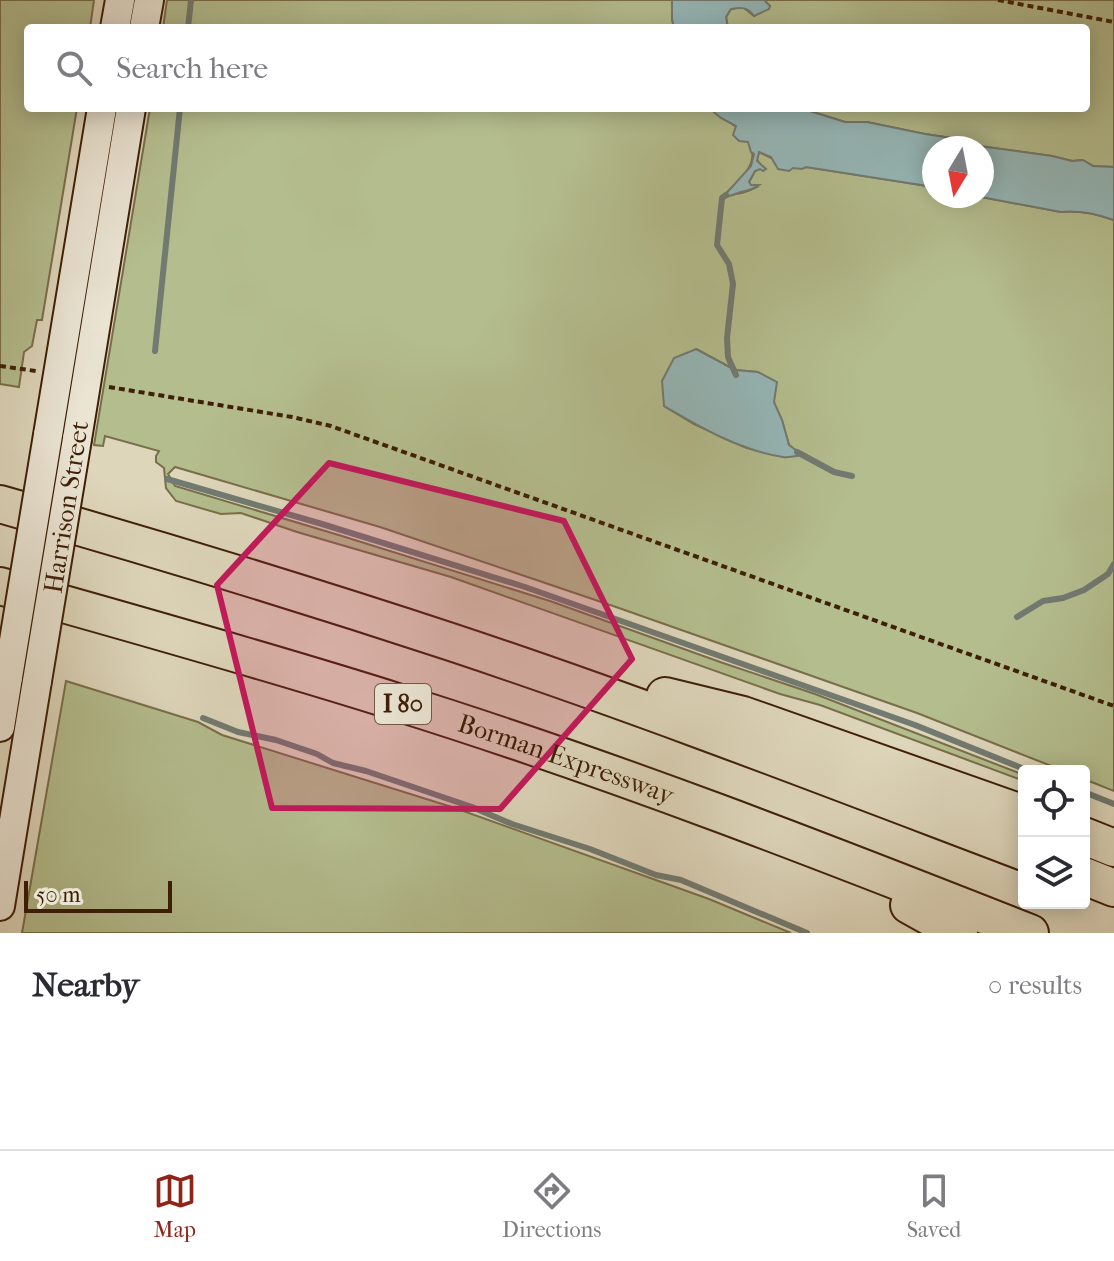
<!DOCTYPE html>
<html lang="en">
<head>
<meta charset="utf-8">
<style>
	body { margin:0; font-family:"IM FELL French Canon",serif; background:#f7f7f7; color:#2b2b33 }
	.controls { position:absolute; right:24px; bottom:24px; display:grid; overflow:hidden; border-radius:8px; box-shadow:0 4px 20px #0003 }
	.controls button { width:72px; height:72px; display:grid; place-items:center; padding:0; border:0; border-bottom:2px solid #e1e1e2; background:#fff; color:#2b2b33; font:40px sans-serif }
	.compass { position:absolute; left:922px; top:136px; width:72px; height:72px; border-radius:50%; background:#fff; box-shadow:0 4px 20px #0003; rotate:190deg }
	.scale { position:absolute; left:24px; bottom:20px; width:148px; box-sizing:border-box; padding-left:8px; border:4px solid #3e1f06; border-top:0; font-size:22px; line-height:28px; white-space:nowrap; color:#3e1f06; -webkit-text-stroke:6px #eae4d3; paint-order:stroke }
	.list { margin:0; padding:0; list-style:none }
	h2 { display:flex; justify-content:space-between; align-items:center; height:104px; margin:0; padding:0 32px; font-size:34px }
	h2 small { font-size:26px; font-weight:400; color:#7c7c81 }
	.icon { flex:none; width:44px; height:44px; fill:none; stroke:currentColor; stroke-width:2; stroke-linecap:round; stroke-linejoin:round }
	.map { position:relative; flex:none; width:1114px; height:933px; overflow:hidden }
	.search { position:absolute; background:#fff; box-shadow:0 4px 20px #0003; left:24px; right:24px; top:24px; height:88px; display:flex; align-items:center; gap:20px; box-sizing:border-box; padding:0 28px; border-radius:8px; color:#7c7c81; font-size:30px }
	.sheet { height:216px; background:#fff }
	nav { display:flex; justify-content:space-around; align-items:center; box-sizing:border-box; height:112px; border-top:2px solid #e1e1e2; background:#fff; font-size:22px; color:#7c7c81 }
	nav a { display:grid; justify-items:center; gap:4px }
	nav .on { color:#8f2418 }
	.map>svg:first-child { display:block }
	.green { fill:#b4bd8e; stroke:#796e4a; stroke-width:2; fill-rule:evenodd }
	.water { fill:#95b7b8; stroke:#727a71; stroke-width:2 }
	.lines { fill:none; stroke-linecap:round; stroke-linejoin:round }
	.stream { stroke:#727a71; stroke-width:6 }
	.secondary-casing { stroke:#3e1f06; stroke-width:32 }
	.highway-casing { stroke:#3e1f06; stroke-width:40 }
	.path { stroke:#3e1f06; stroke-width:4; stroke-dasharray:6 4; stroke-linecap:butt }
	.secondary { stroke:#eae4d3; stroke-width:28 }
	.highway { stroke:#ded6bb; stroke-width:36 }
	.secondary-bridge-casing { stroke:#3e1f06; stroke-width:32; stroke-linecap:butt }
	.secondary-bridge { stroke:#eae4d3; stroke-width:28 }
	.marked { fill:#c2185b; fill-opacity:0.2; stroke:#c2185b; stroke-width:6; stroke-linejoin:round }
	.labels { text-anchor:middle; stroke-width:7; stroke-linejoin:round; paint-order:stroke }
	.shield { fill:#eae4d3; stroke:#725a44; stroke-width:2 }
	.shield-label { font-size:24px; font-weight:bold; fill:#3e1f06 }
	.street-label { font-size:26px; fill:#3e1f06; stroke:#eae4d3 }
</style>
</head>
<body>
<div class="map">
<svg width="1114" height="933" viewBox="0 0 1114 933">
	<rect width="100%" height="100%" fill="#ded6bb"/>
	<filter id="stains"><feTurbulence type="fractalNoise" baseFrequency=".0025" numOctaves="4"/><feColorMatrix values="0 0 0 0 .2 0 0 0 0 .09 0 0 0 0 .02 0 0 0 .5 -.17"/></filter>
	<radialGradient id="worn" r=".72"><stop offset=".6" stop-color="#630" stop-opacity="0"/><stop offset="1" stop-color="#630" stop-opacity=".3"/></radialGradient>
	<!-- green -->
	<path class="green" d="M0,0H94L90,28H28V108H77L42,320H37L32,346L24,352L19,387L0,384Z
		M167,0H672V19L674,28H163Z
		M764,0H1114V167L1093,166L1082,160L1072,161L1052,156L979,146L960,141L958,139L925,134L867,122H845L800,108H1086V28H728L726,17L731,9L743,7L754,16L770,6Z
		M150,108H709C718,115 728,120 736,127C769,156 746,174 723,196C736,194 747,193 757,187L750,185L749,182L755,171L760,169L761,165L757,160L759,152C773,158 790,171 806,167L934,187V196H976L1061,212C1079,210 1097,214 1114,220V791L1084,779V771H1064L917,713L616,607L380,527L175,467L168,474L175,486L342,536L550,601L723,663L815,694L1024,775V781L820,705L780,694L451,577L297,532L241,513L221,514L176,501L166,488L164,468L156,462V456L159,451L105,436L103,446L94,445ZM696,349L735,370L758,372L782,420L789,445L801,454L747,448L694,424L664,406Z
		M66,681L198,722L222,735L455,808L709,899L791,933H22Z"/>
	<!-- water -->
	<path class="water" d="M672,0H764L770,6L769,9L754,16C748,7 741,7 731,9L726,17L728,28H674L672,19Z
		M709,108H800L845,122H867L925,134L958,139L961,141L979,146L1052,156L1072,161L1083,160L1093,166L1114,167V220C1097,214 1079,210 1061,212L976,196H982V148H934V187L806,167L802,169L793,168L789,171L778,169L771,157L759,152L757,161L766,169L763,171L760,169L755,171L749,182L751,185H759C750,191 746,190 738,193C730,196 731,196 722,198L751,166L754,154L751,152L748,142L739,141L733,135L736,126L721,118Z
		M696,349L735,370L758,372L777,382L774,402L782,420L789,445L802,455C796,456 789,458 783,457C741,451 700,427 664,406L662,381L674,358Z"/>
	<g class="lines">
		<!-- stream -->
		<path class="stream" d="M188,28L191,0
			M726,195L722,198L717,245L729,264L733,284L727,338L728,357L736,375
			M155,351L180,108
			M797,452L834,472L852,476
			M167,479L322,524L525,587L915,725L1029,771
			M1017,617L1043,601L1063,598L1084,590L1108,574L1114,564
			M203,718L238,732L276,740L317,754L333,763L366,771L472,807L512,824L590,849L656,875L681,880L807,933
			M1084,792L1114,804"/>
		<defs>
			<path id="secondary" d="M115,28L120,0
				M144,28L149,0
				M48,435L102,108
				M77,439L131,108
				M0,727L8,677
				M0,906L37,681"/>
			<g id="highway">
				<path d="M0,504C151,547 302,593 451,642C644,706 834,780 1024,852"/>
				<path id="s1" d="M0,586C134,624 268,661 400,703C614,770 822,851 1030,933"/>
				<path d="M665,696L743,715L1024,814"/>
				<path d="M1084,836L1114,848"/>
				<path d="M1084,876L1114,888"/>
				<path d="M909,905L959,933"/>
			</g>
		</defs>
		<!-- secondary casing -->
		<use href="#secondary" class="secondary-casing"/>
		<!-- highway casing -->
		<use href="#highway" class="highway-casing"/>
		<!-- path -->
		<path class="path" d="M998,0L1114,22
			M0,366L36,371
			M109,387L292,417L331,426L1114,706"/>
		<!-- secondary -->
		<use href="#secondary" class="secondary"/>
		<!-- highway -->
		<use href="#highway" class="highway"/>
		<defs>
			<path id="secondary-bridge" d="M8,677L48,435
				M37,681L77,439"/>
		</defs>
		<!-- secondary-bridge casing -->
		<use href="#secondary-bridge" class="secondary-bridge-casing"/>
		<!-- secondary-bridge -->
		<use href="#secondary-bridge" class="secondary-bridge"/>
	</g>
	<!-- marked area -->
	<path class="marked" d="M329,463L564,521L632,659L500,809L272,808L217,585Z"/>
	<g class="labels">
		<!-- shield labels -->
		<rect class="shield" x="375" y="684" width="56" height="40" rx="6"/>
		<g class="shield-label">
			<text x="403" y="712">I 80</text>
		</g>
		<!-- street labels -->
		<g class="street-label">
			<text transform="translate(66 507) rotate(-81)" y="9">Harrison Street</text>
			<text dy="9" stroke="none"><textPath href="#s1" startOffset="592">Borman Expressway</textPath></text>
		</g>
	</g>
	<rect width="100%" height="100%" filter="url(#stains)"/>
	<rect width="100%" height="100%" fill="url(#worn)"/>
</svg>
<div class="controls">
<button><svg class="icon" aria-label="locate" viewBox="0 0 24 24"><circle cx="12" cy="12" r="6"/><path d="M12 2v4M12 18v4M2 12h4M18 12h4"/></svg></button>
<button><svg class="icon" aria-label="layers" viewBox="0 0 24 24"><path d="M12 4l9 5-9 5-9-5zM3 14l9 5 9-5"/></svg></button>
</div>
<svg class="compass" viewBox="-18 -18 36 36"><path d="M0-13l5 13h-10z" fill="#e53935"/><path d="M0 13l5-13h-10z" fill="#7c7c81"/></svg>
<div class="scale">50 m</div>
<div class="search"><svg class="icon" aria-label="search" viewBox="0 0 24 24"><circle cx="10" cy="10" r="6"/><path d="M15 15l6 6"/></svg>Search here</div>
</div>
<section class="sheet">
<h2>Nearby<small>0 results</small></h2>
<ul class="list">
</ul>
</section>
<nav>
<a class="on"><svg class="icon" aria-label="map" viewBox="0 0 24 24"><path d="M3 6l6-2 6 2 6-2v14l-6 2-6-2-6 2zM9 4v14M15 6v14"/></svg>Map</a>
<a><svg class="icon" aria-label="directions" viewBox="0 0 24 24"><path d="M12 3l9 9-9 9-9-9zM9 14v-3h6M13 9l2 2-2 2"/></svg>Directions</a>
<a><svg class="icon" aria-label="saved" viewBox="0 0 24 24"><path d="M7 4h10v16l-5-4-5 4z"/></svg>Saved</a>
</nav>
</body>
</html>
